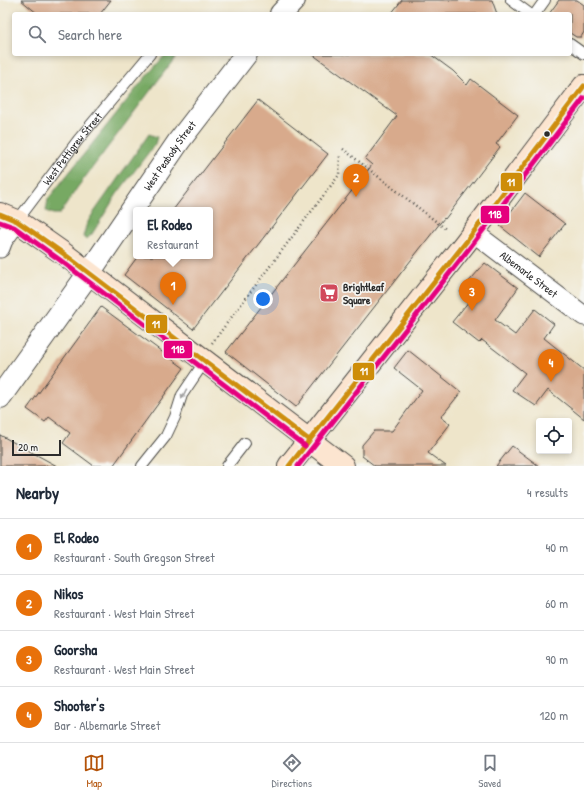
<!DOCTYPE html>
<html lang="en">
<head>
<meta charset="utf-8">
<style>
	body { margin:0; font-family:"Patrick Hand",sans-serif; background:#f2f2f3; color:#1f2937 }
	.controls { position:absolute; right:12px; bottom:12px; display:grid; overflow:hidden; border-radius:4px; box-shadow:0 2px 6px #0003 }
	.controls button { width:36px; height:36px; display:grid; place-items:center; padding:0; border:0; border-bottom:1px solid #e0e1e3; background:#fff; color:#1f2937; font:20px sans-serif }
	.scale { position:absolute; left:12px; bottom:10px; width:49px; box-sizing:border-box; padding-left:4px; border:2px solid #2b2b2b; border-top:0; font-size:11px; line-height:14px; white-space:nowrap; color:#2b2b2b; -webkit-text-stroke:3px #f6f6f2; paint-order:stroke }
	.you { position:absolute; left:263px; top:299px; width:14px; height:14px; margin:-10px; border:3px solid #fff; border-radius:50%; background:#1a73e8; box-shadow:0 0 0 6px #1a73e833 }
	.badge { display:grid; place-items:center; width:26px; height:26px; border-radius:50%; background:#b45309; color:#fff; font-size:13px; font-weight:700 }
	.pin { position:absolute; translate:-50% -33px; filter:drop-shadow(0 1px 2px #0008) }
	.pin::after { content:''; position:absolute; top:21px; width:14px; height:12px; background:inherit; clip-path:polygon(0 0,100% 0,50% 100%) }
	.popup { position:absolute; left:133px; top:207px; width:80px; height:52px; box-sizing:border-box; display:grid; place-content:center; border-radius:4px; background:#fff; filter:drop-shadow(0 1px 3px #0005); font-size:13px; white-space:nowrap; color:#747a83 }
	.popup b { font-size:15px; color:#1f2937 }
	.popup::after { content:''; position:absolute; left:50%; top:100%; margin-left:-8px; border:8px solid transparent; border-top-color:#fff }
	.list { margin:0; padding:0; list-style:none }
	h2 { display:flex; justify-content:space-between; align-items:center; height:52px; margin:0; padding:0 16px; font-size:17px }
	h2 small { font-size:13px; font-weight:400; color:#747a83 }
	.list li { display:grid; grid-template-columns:26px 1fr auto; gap:12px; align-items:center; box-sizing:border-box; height:56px; padding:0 16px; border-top:1px solid #e0e1e3 }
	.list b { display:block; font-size:15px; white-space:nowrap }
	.list p { margin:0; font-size:13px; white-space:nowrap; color:#747a83 }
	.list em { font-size:13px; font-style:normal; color:#747a83 }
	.icon { flex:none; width:22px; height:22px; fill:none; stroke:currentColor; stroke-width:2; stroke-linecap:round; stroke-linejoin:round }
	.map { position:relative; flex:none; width:584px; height:466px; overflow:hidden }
	.search { position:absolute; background:#fff; box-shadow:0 2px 6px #0003; left:12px; right:12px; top:12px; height:44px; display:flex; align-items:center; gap:10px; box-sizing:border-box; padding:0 14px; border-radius:4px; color:#747a83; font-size:15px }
	.sheet { height:276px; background:#fff }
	nav { display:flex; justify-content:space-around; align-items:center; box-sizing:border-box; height:56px; border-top:1px solid #e0e1e3; background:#fff; font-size:11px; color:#747a83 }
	nav a { display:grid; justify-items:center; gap:2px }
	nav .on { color:#b45309 }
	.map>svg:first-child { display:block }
	.forest { fill:#77a963; stroke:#516a47 }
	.building { fill:#d8aa8c }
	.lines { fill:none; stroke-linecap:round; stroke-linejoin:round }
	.service-casing { stroke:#484743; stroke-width:12 }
	.minor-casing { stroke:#484743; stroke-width:21 }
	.tertiary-casing { stroke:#484743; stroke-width:24 }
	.secondary-casing { stroke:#484743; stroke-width:24 }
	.path { stroke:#484743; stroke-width:2.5; stroke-dasharray:1 3; stroke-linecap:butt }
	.service { stroke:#fff; stroke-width:10 }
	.minor { stroke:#fff; stroke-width:19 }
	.tertiary { stroke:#fff; stroke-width:22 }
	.secondary { stroke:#fce5d0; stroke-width:22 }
	.bus-1-casing { stroke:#f6f6f2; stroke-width:8 }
	.bus-2-casing { stroke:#f6f6f2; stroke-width:8 }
	.bus-1 { stroke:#ce8d09; stroke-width:5 }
	.bus-2 { stroke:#e5007d; stroke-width:5 }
	.oneway { fill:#a0a0a0 }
	.bus-dot { fill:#2b2b2b; stroke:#f6f6f2; stroke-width:1.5 }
	.labels { text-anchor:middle; stroke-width:3.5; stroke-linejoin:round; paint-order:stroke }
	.street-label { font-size:11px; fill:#2b2b2b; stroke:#f6f6f2 }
	.poi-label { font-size:11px; font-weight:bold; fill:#2b2b2b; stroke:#f6f6f2; text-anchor:start }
	.line-badge { stroke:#f6f6f2; stroke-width:1.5 }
	.badge-label { font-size:11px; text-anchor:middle; font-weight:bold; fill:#fff }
</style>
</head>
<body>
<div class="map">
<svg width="584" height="466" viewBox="0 0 584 466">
	<rect width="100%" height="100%" fill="#f6f6f2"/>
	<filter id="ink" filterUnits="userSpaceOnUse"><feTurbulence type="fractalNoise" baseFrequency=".025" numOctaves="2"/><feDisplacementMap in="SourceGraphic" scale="8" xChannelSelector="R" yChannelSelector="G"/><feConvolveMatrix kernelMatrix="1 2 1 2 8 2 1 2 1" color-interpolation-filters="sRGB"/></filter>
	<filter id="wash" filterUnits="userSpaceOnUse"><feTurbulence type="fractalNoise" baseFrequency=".012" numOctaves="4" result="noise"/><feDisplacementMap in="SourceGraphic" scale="16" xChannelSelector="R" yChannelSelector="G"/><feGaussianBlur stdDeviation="0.9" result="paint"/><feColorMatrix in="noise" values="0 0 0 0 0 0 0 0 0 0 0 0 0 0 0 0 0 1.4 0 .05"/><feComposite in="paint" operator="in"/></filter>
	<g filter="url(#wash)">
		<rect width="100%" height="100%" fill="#eee5ca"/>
		<!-- forest -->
		<path class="forest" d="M166,54H178L77,188L60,214H53L46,211L48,199L144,79Z
			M149,134L157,137L155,144L117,194L92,234L87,239L83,237L86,226L90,218Z"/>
		<g id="blocks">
			<!-- building -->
			<path class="building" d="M21,0H111L100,14H38Z
				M402,0H492L497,14H391Z
				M559,0H577L584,5V32L581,37H576L570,33V14H549Z
				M312,54H430L453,71L467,85L471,79L518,115L496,144L500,147L445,219L444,218L296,407L226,352L372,165L365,159L397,116Z
				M258,100L328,154L193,329L124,275L138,256H210V210H173Z
				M525,193L565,224L539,257L500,226Z
				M485,263L518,288L495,320L515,335L535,309L554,324L544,338L584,370V419L548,390L536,406L512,390L525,373L482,340L479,343L452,322L470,300L460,292Z
				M101,307L184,368L113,466H94L63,443L70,433L49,417L45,422L27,409Z
				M408,350L461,392L441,417L450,424L428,453L446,466H375L362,456V445L374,431H392L422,390L394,368Z
				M0,435L57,466H0Z
				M512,446L539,466H496Z"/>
		</g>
	</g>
	<g filter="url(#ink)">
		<use href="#blocks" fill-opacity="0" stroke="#484743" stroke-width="1"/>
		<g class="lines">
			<defs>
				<g id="service">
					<path d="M511,0L530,14"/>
					<path d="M535,14L545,0"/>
					<path d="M570,44L584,54"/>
					<path id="s1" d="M17,221L78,140L150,54"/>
					<path d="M142,466L166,436L175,417L182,395L205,361"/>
					<path d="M227,466L245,443"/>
				</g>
				<g id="minor">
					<path id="s2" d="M473,232L584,316"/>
					<path d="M0,248L3,240L17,221"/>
				</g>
				<g id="tertiary">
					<path d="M281,14L294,0"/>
					<path id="s3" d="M0,397L89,273L179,141L246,54"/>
				</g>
				<path id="secondary" d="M0,214L17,221L64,254L89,273L343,466
					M289,466L466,242L584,86"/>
			</defs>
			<!-- service casing -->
			<use href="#service" class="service-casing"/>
			<!-- minor casing -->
			<use href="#minor" class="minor-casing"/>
			<!-- tertiary casing -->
			<use href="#tertiary" class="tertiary-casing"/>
			<!-- secondary casing -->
			<use href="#secondary" class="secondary-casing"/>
			<!-- path -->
			<path class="path" d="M343,149L447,230
				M212,343L339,175L340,154"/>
			<!-- service -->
			<use href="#service" class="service"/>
			<!-- minor -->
			<use href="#minor" class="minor"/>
			<!-- tertiary -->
			<use href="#tertiary" class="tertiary"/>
			<!-- secondary -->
			<use href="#secondary" class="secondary"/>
			<defs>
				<path id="bus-1" d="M0,214L17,221L64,254L309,440
					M289,466L466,242L584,86"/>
				<path id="bus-2" d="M0,222L14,227L60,260L305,446
					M298,466L471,246L584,98"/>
			</defs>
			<!-- bus-1 casing -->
			<use href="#bus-1" class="bus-1-casing"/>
			<!-- bus-2 casing -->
			<use href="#bus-2" class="bus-2-casing"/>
			<!-- bus-1 -->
			<use href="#bus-1" class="bus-1"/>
			<!-- bus-2 -->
			<use href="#bus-2" class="bus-2"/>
		</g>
		<!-- one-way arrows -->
		<defs><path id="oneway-solid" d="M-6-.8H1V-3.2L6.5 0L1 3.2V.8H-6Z"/></defs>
		<use class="oneway" href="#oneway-solid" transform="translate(184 394) rotate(117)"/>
	</g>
	<!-- icons -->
	<defs>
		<symbol id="supermarket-square" viewBox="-11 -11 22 22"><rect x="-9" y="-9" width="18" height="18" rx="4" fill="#d1495b" stroke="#f6f6f2"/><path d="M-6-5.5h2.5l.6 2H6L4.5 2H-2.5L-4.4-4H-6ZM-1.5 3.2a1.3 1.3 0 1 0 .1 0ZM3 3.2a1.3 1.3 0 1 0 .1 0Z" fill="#fff"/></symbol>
	</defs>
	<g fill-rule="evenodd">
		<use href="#supermarket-square" x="318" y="282" width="22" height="22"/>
	</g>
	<!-- markers -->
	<circle class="bus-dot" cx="547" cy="134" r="3.5"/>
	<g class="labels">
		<!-- street labels -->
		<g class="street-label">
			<text dy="4" stroke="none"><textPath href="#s1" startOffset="91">West Pettigrew Street</textPath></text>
			<text dy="4" stroke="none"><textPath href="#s3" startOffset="295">West Peabody Street</textPath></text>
			<text dy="4" stroke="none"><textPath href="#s2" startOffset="70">Albemarle Street</textPath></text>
		</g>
		<!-- poi labels -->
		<g class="poi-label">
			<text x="343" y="291">Brightleaf<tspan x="343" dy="13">Square</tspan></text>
		</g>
	</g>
	<g class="line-badge">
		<rect x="500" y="172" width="23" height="20" rx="4" fill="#ce8d09"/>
		<rect x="480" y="205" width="30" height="19" rx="4" fill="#e5007d"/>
		<rect x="145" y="314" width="23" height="20" rx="4" fill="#ce8d09"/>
		<rect x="163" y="340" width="30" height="19" rx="4" fill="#e5007d"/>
		<rect x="352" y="362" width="23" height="19" rx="4" fill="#ce8d09"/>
	</g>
	<g class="badge-label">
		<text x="511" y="186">11</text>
		<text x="495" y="218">11B</text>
		<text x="156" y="328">11</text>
		<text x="178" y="353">11B</text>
		<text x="364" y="375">11</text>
	</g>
</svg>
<div class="controls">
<button><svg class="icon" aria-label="locate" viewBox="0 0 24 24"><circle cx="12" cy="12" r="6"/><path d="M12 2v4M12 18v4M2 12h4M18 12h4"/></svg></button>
</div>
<div class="scale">20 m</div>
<div class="you"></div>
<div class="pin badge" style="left:173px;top:305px;background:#e8710a">1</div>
<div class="popup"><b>El Rodeo</b>Restaurant</div>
<div class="pin badge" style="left:356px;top:197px;background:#e8710a">2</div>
<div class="pin badge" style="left:472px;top:311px;background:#e8710a">3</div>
<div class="pin badge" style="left:551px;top:382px;background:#e8710a">4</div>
<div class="search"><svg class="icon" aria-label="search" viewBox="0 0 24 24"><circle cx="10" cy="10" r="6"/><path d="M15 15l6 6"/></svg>Search here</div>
</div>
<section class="sheet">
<h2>Nearby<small>4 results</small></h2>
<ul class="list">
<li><span class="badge" style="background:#e8710a">1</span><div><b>El Rodeo</b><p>Restaurant · South Gregson Street</p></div><em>40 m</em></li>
<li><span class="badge" style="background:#e8710a">2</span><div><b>Nikos</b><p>Restaurant · West Main Street</p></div><em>60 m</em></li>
<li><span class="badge" style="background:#e8710a">3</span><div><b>Goorsha</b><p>Restaurant · West Main Street</p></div><em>90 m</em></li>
<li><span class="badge" style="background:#e8710a">4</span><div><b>Shooter's</b><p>Bar · Albemarle Street</p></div><em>120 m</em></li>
</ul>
</section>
<nav>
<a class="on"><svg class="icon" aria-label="map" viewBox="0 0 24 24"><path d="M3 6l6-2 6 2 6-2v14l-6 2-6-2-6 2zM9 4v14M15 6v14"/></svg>Map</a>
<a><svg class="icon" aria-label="directions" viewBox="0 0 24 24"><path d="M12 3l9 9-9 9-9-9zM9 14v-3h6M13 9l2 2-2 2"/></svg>Directions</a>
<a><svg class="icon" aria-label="saved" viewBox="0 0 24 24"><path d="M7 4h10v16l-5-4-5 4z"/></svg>Saved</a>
</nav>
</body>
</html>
